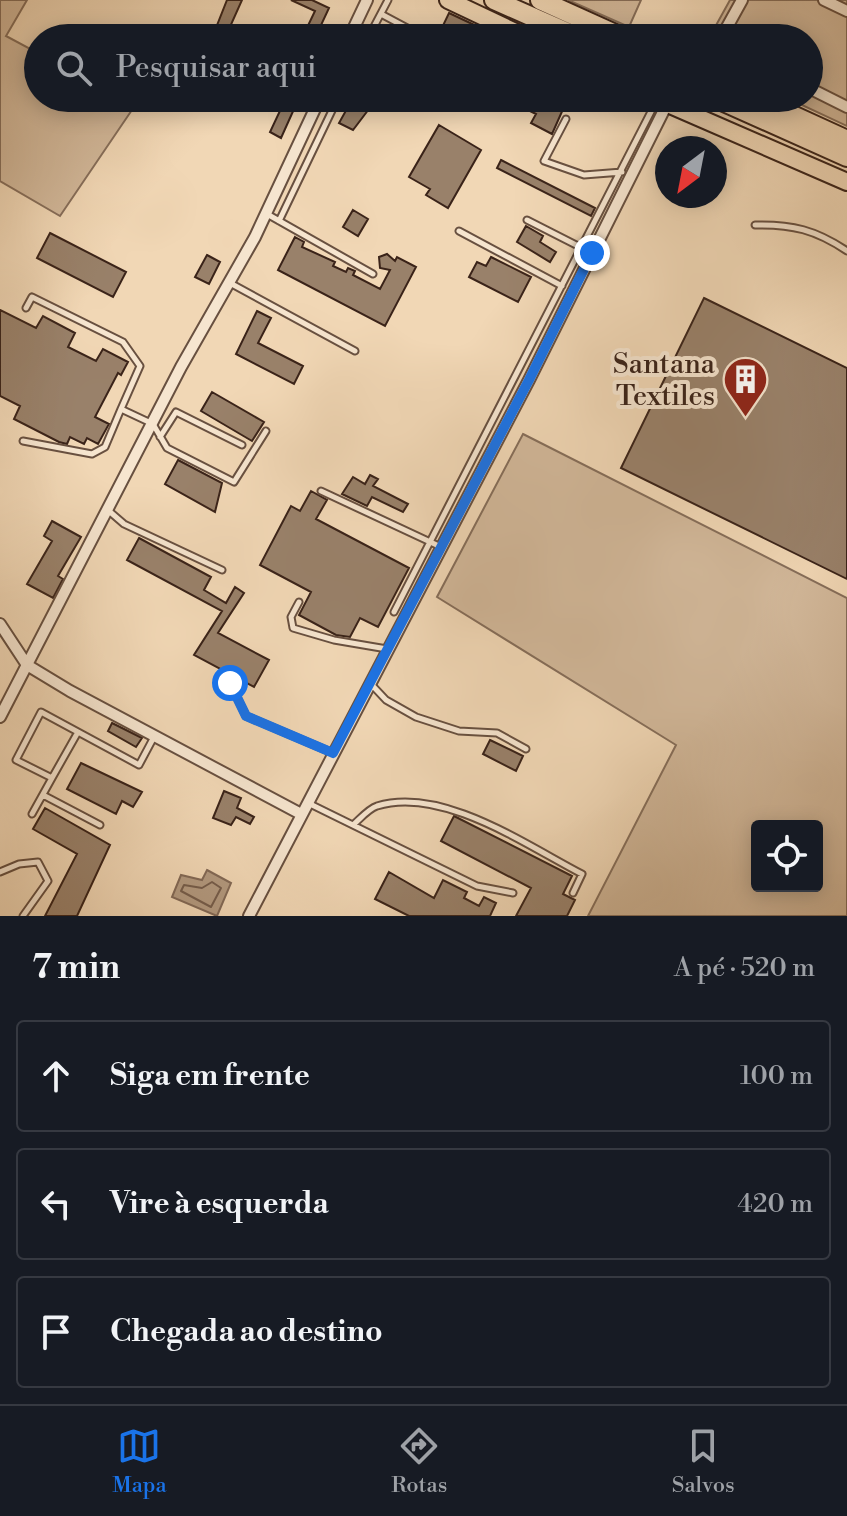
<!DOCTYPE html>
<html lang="pt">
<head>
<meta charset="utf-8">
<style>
	body { margin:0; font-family:"Libre Bodoni",serif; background:#20242c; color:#f1f3f6 }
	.controls { position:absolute; right:24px; bottom:24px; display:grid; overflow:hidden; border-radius:8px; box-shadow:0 4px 20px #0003 }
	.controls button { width:72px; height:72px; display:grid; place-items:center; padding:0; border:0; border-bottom:2px solid #363941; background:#171b24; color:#f1f3f6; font:40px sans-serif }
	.compass { position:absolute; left:655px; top:136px; width:72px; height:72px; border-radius:50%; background:#171b24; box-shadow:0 4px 20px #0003; rotate:212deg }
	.stop { position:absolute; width:24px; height:24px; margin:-18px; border:6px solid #1a73e8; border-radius:50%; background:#fff }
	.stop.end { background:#1a73e8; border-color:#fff; box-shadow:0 2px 8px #0008 }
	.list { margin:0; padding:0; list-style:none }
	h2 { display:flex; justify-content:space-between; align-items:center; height:104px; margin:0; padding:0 32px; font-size:34px }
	h2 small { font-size:26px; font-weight:400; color:#9ea1a6 }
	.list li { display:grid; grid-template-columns:52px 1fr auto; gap:24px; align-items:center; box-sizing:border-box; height:112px; margin:0 16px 16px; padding:0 16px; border:2px solid #363941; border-radius:8px }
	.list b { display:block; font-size:30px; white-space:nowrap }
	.list em { font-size:26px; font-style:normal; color:#9ea1a6 }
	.icon { flex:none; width:44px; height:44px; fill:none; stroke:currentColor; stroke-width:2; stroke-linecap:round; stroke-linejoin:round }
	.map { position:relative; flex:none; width:847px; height:916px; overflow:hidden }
	.search { position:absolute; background:#171b24; box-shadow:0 4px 20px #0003; left:24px; right:24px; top:24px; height:88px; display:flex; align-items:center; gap:20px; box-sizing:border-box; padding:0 28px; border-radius:44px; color:#9ea1a6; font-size:30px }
	.sheet { height:488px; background:#171b24 }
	nav { display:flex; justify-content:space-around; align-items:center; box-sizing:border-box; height:112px; border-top:2px solid #363941; background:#171b24; font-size:22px; color:#9ea1a6 }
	nav a { display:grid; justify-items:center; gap:4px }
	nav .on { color:#1a73e8 }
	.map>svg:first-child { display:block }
	.green { fill:#d2b89a; stroke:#866e5a; stroke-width:2; fill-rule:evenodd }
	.water { fill:#b39a80; stroke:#836a57; stroke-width:2 }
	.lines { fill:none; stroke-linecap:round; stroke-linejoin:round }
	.shore { stroke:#765e4c; stroke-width:2 }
	.building { fill:#99816a; stroke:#3a2319; stroke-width:2 }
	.service-casing { stroke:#685040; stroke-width:9 }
	.minor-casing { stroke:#685040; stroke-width:14 }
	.primary-casing { stroke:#3a2319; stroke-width:20 }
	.trunk-casing { stroke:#3a2319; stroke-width:22 }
	.service { stroke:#f6e5cf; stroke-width:5 }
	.minor { stroke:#f6e5cf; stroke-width:10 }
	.primary { stroke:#f1d7b5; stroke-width:16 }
	.trunk { stroke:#f1d7b5; stroke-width:18 }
	.route { stroke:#1a73e8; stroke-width:10 }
	.labels { text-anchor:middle; stroke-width:8; stroke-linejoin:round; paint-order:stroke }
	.poi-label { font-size:28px; fill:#3a2319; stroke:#f6e5cf; text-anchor:end }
</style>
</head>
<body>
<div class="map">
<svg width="847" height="916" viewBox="0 0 847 916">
	<rect width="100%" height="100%" fill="#f1d7b5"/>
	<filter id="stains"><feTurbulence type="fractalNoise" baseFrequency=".0025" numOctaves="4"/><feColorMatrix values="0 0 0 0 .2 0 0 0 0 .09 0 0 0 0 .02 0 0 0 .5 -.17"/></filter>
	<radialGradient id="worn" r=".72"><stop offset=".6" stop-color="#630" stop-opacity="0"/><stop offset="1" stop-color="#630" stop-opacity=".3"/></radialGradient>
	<!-- green -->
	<path class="green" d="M0,0H27L6,36L38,53V98H124L136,104L60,216L0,181Z
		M568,0H641L629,27Z
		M730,0H847V126L787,98H809V38H709Z
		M523,434L847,598V916H588L676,745L437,597ZM817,826V886H757V826Z"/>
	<!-- water -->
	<path class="water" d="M207,870L231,883L217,916L172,897L181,875L202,880Z"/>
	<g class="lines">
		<!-- shore -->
		<path class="shore" d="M212,882L221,888L211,907L181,891L184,885L202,888Z"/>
	</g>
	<!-- building -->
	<path class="building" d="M227,0H242L225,38H212Z
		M291,0H312L329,8L315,38L304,34L315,11Z
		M449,13L502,38L438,36Z
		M286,98H299L281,138L270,132Z
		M353,98H364L372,105L353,130L339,123Z
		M532,98L550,108L555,105L552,98H568L552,134L531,123L536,114L526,109Z
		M574,98H628L623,110L603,102L600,109Z
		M439,125L481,150L448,208L426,195L430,189L409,177Z
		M501,160L595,208L591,216L497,168Z
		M353,210L368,219L358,236L343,227Z
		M526,226L543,236L540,242L556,252L550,262L517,242Z
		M50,233L126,272L113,297L37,258Z
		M295,237L304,242L302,247L335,262L333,266L346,272L348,268L355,271L353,275L380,289L390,270L380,268L379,257L387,254L395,261L397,257L416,267L385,326L278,270Z
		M207,255L220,262L209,284L195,277Z
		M491,257L531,277L518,302L469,277L477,262L486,266Z
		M704,298L847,368V579L621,468Z
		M0,310L36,328L43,316L75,333L68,347L96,361L103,349L128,362L121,375L118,373L95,417L109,424L98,444L87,438L84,444L70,437L67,444L59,442L14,419L20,406L0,396Z
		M257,311L271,318L258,343L303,366L294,384L236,354Z
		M212,392L264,422L252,441L201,411Z
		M178,460L222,483L215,512L165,484Z
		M370,475L378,479L373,486L408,504L403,512L372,497L367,506L342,494L353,477L365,484Z
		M311,491L327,500L316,519L409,568L378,627L360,618L350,637L336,635L299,615L311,592L260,565L291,506L300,511Z
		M52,521L81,537L58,576L63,579L53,598L27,584L52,541L44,536Z
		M139,538L211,577L204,590L226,603L235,587L244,593L218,633L269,660L254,687L194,655L222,611L127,560Z
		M112,723L142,738L136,747L108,731Z
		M490,740L523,756L516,771L483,754Z
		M81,763L142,792L133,807L122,801L116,814L67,789Z
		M224,791L241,798L237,808L254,817L250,824L236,817L231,825L213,818Z
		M45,808L110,845L77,916H45L77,854L33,829Z
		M454,816L572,876L563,894L575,900L567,916H516L531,888L441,841Z
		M389,872L434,898L443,880L467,892L464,898L479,906L484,897L496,903L490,916H409L375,899Z"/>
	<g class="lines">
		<defs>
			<path id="service" d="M381,14L426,38
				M368,38L388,0
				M540,98L550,103
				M566,119L544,161L584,175L622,172
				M267,214L373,274
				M527,220L584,249
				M279,221L338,98
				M755,225C792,224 816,230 847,251
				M459,231L562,286
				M230,283L355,351
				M26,308L32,297L123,342L140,366L121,409
				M160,437L176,412L242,445
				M23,441L92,454L105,447L121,409L153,424L167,448L234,482L266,431
				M321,491L441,547
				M109,511L124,524L222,570
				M299,602L291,617L293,628L334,640L387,649
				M394,612L657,100
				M230,683L246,716L333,753
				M370,683L386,700L416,717L459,731L497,733L526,749
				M78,732L52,778L16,760L41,712L139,765L155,735
				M43,795L100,825
				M308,803L477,886L513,893
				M32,814L52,778
				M353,825C360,819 368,809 377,806C442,786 526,845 582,874L573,893
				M0,872L19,864L38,862L48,881L23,916"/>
			<path id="minor" d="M824,0L847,11
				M349,38L367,0
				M721,38L742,0
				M809,88L847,107
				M0,624L27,665L70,691L301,814
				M0,717L181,367L255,237L320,98
				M249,916L529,380L667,104"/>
			<path id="primary" d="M448,0L528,38
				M654,98L847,182"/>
			<path id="trunk" d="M494,0L580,38
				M540,0L624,38
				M715,98L847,157
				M755,98L847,140"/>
		</defs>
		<!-- service casing -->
		<use href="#service" class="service-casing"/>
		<!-- minor casing -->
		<use href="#minor" class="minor-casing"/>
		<!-- primary casing -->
		<use href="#primary" class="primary-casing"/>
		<!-- trunk casing -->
		<use href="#trunk" class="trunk-casing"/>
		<!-- service -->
		<use href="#service" class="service"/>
		<!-- minor -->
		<use href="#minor" class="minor"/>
		<!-- primary -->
		<use href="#primary" class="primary"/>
		<!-- trunk -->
		<use href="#trunk" class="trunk"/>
	</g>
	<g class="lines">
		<!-- route -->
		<path class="route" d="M230,683L246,716L333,753L529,380L592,253"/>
	</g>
	<!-- icons -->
	<defs>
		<symbol id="building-pin" viewBox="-11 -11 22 30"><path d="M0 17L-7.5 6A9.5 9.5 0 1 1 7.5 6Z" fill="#8f2418" stroke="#f6e5cf"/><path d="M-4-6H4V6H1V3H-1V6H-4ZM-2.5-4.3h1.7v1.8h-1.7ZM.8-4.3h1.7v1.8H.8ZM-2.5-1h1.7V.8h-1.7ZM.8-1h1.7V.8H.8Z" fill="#fff"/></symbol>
	</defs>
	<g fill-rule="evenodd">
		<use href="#building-pin" x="720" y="354" width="51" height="69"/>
	</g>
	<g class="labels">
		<!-- poi labels -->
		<g class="poi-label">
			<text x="715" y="373">Santana<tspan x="715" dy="32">Textiles</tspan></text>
		</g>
	</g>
	<rect width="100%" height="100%" filter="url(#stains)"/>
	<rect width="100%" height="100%" fill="url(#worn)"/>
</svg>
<div class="controls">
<button><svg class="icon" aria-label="locate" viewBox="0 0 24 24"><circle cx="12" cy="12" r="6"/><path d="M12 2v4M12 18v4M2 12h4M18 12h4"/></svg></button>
</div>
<svg class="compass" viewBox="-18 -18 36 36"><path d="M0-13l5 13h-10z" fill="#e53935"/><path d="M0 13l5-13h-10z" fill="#9ea1a6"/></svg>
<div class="stop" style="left:230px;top:683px"></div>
<div class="stop end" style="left:592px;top:253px"></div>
<div class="search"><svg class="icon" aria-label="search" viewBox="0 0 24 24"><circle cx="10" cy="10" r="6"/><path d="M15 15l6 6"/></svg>Pesquisar aqui</div>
</div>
<section class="sheet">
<h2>7 min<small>A pé · 520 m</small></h2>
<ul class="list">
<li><svg class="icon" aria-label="ahead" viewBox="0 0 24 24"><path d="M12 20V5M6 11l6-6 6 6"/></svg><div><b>Siga em frente</b></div><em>100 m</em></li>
<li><svg class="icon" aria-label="left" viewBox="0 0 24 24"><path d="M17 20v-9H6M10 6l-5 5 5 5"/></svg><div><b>Vire à esquerda</b></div><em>420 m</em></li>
<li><svg class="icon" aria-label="arrive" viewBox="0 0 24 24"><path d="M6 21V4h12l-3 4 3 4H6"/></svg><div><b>Chegada ao destino</b></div></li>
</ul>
</section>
<nav>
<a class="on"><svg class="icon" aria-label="map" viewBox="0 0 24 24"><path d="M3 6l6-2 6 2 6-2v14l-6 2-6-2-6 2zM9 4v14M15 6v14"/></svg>Mapa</a>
<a><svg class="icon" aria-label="directions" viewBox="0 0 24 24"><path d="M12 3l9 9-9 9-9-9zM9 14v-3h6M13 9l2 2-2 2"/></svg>Rotas</a>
<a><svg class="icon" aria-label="saved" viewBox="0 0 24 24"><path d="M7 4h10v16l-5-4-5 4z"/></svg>Salvos</a>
</nav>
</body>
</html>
